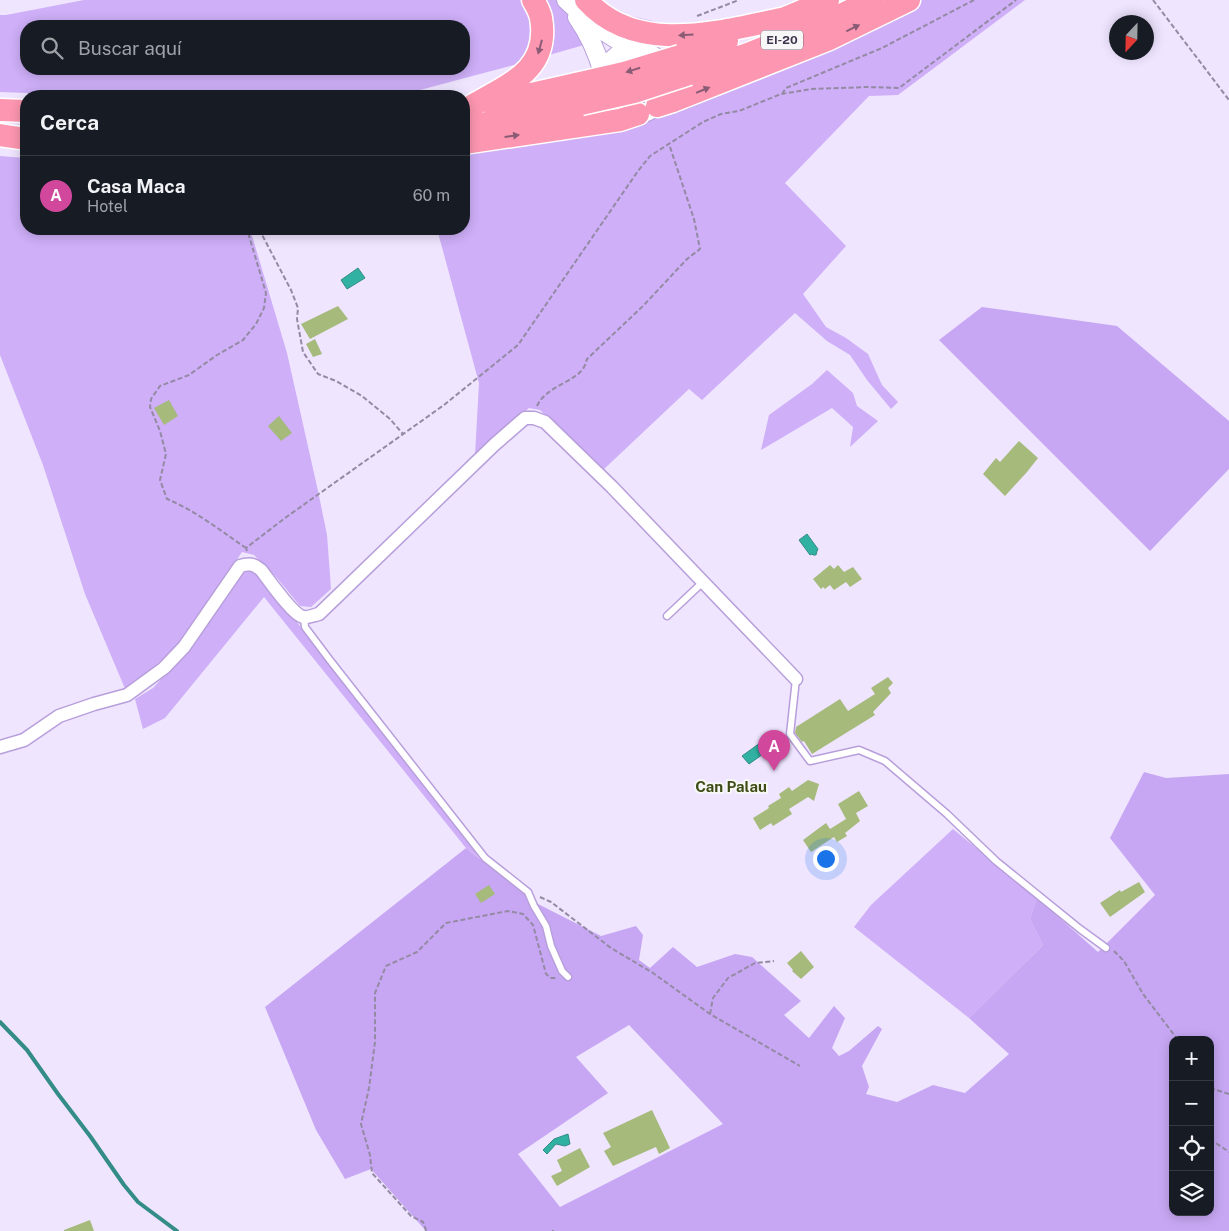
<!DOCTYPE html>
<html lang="es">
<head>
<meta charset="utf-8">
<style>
	body { margin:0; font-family:"Public Sans",sans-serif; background:#20242c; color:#f1f3f6 }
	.controls { position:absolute; right:15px; bottom:15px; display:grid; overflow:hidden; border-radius:10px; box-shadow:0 2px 12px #0003 }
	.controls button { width:45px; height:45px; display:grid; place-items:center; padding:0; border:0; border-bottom:1px solid #363941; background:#171b24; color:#f1f3f6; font:25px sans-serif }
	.compass { position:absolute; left:1109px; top:15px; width:45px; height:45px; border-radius:50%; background:#171b24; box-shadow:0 2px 12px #0003; rotate:202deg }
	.you { position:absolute; left:825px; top:858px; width:18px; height:18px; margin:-12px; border:4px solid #fff; border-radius:50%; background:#1a73e8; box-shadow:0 0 0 8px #1a73e833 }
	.badge { display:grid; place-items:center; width:32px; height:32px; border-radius:50%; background:#1a73e8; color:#fff; font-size:16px; font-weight:700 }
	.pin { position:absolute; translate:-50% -41px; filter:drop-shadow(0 1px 2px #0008) }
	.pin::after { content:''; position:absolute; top:26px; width:18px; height:15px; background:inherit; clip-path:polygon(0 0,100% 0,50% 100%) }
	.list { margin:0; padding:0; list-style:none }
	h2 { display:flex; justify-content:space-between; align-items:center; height:65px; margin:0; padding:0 20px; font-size:21px }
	h2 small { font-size:16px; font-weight:400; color:#9ea1a6 }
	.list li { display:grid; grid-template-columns:32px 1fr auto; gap:15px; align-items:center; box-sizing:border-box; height:80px; padding:0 20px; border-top:1px solid #363941 }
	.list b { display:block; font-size:19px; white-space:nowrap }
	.list p { margin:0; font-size:16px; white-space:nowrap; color:#9ea1a6 }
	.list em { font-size:16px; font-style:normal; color:#9ea1a6 }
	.icon { flex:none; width:28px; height:28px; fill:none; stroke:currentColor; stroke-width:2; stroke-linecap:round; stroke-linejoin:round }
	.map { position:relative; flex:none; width:1229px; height:1231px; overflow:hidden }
	.search { position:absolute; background:#171b24; box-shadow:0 2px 12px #0003; left:20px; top:20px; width:450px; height:55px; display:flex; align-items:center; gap:12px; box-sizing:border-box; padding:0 18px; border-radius:20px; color:#9ea1a6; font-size:19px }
	.panel { position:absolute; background:#171b24; box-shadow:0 2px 12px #0003; left:20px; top:90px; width:450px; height:145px; border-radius:20px }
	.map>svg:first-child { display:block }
	.green { fill:#ceaff8; fill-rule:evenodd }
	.forest { fill:#c7a7f3; fill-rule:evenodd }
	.water { fill:#30b1a2; stroke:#348c88 }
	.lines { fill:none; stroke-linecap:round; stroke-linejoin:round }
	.stream { stroke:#348c88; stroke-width:4 }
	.building { fill:#a5ba7b }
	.lane-casing { stroke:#b89fdb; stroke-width:9 }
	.street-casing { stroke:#b89fdb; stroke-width:15 }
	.secondary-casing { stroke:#b89fdb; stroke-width:20 }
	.highway-casing { stroke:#fff; stroke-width:25 }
	.path { stroke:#948aa4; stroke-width:2; stroke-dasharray:5 2.5; stroke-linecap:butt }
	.lane { stroke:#fff; stroke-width:6 }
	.street { stroke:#fff; stroke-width:12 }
	.secondary { stroke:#fff; stroke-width:18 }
	.highway { stroke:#fd96b1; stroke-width:22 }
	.highway-bridge-casing { stroke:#fff; stroke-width:25; stroke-linecap:butt }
	.highway-bridge { stroke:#fd96b1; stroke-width:22 }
	.oneway { fill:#8a5b75 }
	.labels { text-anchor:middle; stroke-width:4; stroke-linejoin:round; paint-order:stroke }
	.shield { fill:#f7f7f7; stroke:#766e80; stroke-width:1 }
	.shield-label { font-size:12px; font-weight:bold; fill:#3e344d }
	.neighbourhood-label { font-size:15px; font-weight:bold; fill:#3d4c16; stroke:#f7f7f7 }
</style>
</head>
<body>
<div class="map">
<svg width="1229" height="1231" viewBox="0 0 1229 1231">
	<rect width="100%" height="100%" fill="#efe5ff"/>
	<!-- green -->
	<path class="green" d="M84,0H596L618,13L661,23L514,65L420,90L337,96H108L0,92V15H6ZM26,26H464V69H26Z
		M920,0H1025L898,95L869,96L785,183L846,246L803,294L826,327L846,338L868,354L882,385L898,402L891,409L867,380L850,355L827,341L795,313L702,400L689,389L603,470L540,410L529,408L475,455L479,383L437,229H464V153L624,126L672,112L812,55Z
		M0,156L26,158V229H250L287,353L318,491L327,535L331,589L311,607L300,606L277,578L254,555L242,552L181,643L126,691L85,594L43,465L0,355Z
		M827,370L853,393L857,406L878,421L850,447L853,427L832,408L761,450L769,415L812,384Z
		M246,570L255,572L271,589L485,862L466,848L264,597L165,718L143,729L135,699L153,688L192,646L236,581Z
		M953,829L1037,898L1030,919L1043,945L969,1018L854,927L871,905Z"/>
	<!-- forest -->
	<path class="forest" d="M982,307L1117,326L1229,421V469L1150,551L939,340Z
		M1144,772L1166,778L1229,774V1231H426L371,1169L345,1179L316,1130L265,1007L466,848L538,904L601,936L636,926L643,935L639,960L650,968L673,947L697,967L735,954L752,957L801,1001L784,1015L809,1038L834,1006L845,1018L832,1048L839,1056L849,1051L878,1026L882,1029L862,1066L869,1087L866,1094L897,1102L933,1085L965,1093L1009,1054L969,1018L1043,945L1030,919L1037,898L1098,952L1155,895L1110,838ZM629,1025L723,1124L560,1207L518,1154L608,1093L576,1057ZM1173,1040H1210V1212H1173Z"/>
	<!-- water -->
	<path class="water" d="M358,268L365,278L347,289L341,280Z
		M807,534L818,549L817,551L816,555H813L812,554L810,555L799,540Z
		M760,743L766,752L749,764L742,756Z
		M568,1134L570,1144L565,1146L556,1144L547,1154L543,1150L554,1139Z"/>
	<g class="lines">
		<!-- stream -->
		<path class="stream" d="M0,1022L27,1050L58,1094L90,1136L124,1185L138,1202L177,1231"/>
	</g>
	<!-- building -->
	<path class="building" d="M338,306L348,319L310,339L301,324Z
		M315,339L322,354L313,357L306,344Z
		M169,400L178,416L164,425L154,408Z
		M279,416L292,433L281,441L268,426Z
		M1019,441L1038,458L1027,472L1005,496L983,474L996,458L1000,462Z
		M830,565L834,569L838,565L844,572L853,567L862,579L850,587L846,582L834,590L830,585L825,589L823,587L821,589L813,579Z
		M888,677L893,683L888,688L891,693L873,712L875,715L812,754L804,741L802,742L795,733L796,727L840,699L848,711L875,694L871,688Z
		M808,780L819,784L814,801L808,797L789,809L792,814L773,826L771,823L760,830L753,818L769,808L768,806L781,798L779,794L789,787L792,791Z
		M859,791L868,806L856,813L860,821L845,833L847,836L837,842L834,837L811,852L803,840L826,823L830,829L846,819L838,804Z
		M1139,882L1145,892L1110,917L1100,903L1120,890L1121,892Z
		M489,885L495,894L481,903L475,894Z
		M801,951L814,967L801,979L792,971L793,970L787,963Z
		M652,1110L670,1148L659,1154L656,1147L613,1166L604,1151L611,1147L603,1133Z
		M580,1148L590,1167L557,1186L551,1176L562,1171L557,1160Z
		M90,1220L94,1231H64V1230Z"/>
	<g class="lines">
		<defs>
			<path id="lane" d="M667,616L703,582
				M304,617L305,627L329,659L485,858L528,892L534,906L546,926L551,946L562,971L568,977
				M796,679L790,734L810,761L859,750L885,761L947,814L996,861L1080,929L1106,948"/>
			<path id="street" d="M0,747L24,740L59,716L94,704L127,695L164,668L184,647L240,566C249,563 254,564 261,570C269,580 292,614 303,617C308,618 314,615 319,614L494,445L525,418H534L545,422L612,487L796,679"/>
			<path id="secondary" d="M566,0L592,24L632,49
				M577,17C589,34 597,52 603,73
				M603 82a32 32 0 1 1 64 0a32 32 0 1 1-64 0Z"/>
			<path id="highway" d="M586,0C637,57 721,31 786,18
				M771,24L828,0
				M680,56L727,41
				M689,74L748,54L820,25L872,0
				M489,102L527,95L576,84
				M473,105C510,84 550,69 541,18C540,12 536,5 533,0
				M657,106L673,101L827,40L909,0
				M0,110L26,111
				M464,127L520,117L581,104
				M0,135L26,139
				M464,143L620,120L638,114"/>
		</defs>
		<!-- lane casing -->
		<use href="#lane" class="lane-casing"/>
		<!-- street casing -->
		<use href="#street" class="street-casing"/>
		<!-- secondary casing -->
		<use href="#secondary" class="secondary-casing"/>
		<!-- highway casing -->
		<use href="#highway" class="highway-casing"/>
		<!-- path -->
		<path class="path" d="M1153,0L1229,100
			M697,16L739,0
			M782,94L786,88L882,48L974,0
			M259,229L291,290L298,308L297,319L303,352L318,374L336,381L362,396L390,419L403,434
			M537,406C546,386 576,382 584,367C586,364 586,361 587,359L643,306L687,259L700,249L694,219L669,144
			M246,548C221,531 196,511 167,499L160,480L166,454L160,431L150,407L151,399L160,386L189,375L217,355L243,340L256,324L264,308L266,293L247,229
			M247,551L246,548L285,518L444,405L518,345L638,171L650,156L703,122L721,114L739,111L781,94L812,89L867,87L899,88L1016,0
			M540,897L551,902L611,948L653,973L710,1014L800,1066
			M1114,951L1124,961L1143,994L1178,1040
			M710,1014L713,998L728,978L755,963L774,961
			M1210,1088L1229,1094
			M1210,1139L1229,1152
			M426,1231L425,1227L423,1222L411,1216L372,1173L370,1155L361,1124L369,1088L375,1042V993L386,966L417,952L446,923L508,911L523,914L533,925L546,974L551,978H556
			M553,1231V1230"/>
		<!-- lane -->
		<use href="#lane" class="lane"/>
		<!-- street -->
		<use href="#street" class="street"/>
		<!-- secondary -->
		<use href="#secondary" class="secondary"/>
		<!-- highway -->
		<use href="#highway" class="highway"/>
		<defs>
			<path id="highway-bridge" d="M576,84L624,73L680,56
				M581,104L634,92L689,74"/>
		</defs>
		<!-- highway-bridge casing -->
		<use href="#highway-bridge" class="highway-bridge-casing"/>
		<!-- highway-bridge -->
		<use href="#highway-bridge" class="highway-bridge"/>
	</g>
	<!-- one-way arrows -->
	<defs><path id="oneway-solid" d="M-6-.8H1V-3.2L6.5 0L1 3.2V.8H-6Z" transform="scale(1.25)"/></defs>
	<g class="oneway">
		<use href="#oneway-solid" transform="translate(853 28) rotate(-26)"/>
		<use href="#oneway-solid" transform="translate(686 35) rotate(176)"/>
		<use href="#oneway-solid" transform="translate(540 47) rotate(105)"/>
		<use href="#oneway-solid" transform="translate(633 70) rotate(163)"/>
		<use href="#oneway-solid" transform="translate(703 90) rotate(-22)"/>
		<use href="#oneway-solid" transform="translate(512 136) rotate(-8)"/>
	</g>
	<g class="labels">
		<!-- shield labels -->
		<rect class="shield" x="761" y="30.5" width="42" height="19" rx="4"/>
		<g class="shield-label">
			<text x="782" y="44">EI-20</text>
		</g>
		<!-- neighbourhood labels -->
		<g class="neighbourhood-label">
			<text x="731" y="792">Can Palau</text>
		</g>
	</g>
</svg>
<div class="controls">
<button>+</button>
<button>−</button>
<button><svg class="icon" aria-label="locate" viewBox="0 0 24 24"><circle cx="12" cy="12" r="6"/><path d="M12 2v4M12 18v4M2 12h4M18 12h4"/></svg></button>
<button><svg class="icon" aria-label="layers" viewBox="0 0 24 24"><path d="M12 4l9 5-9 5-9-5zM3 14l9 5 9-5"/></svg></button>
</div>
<svg class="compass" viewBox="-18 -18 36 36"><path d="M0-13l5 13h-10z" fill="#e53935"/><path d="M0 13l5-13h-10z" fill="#9ea1a6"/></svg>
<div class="you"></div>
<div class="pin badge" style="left:774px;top:771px;background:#d1479c">A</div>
<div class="search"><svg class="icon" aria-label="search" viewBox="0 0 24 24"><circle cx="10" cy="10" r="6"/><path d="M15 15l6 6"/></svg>Buscar aquí</div>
<section class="panel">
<h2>Cerca<small></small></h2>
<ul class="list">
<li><span class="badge" style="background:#d1479c">A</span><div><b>Casa Maca</b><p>Hotel</p></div><em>60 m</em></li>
</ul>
</section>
</div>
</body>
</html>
